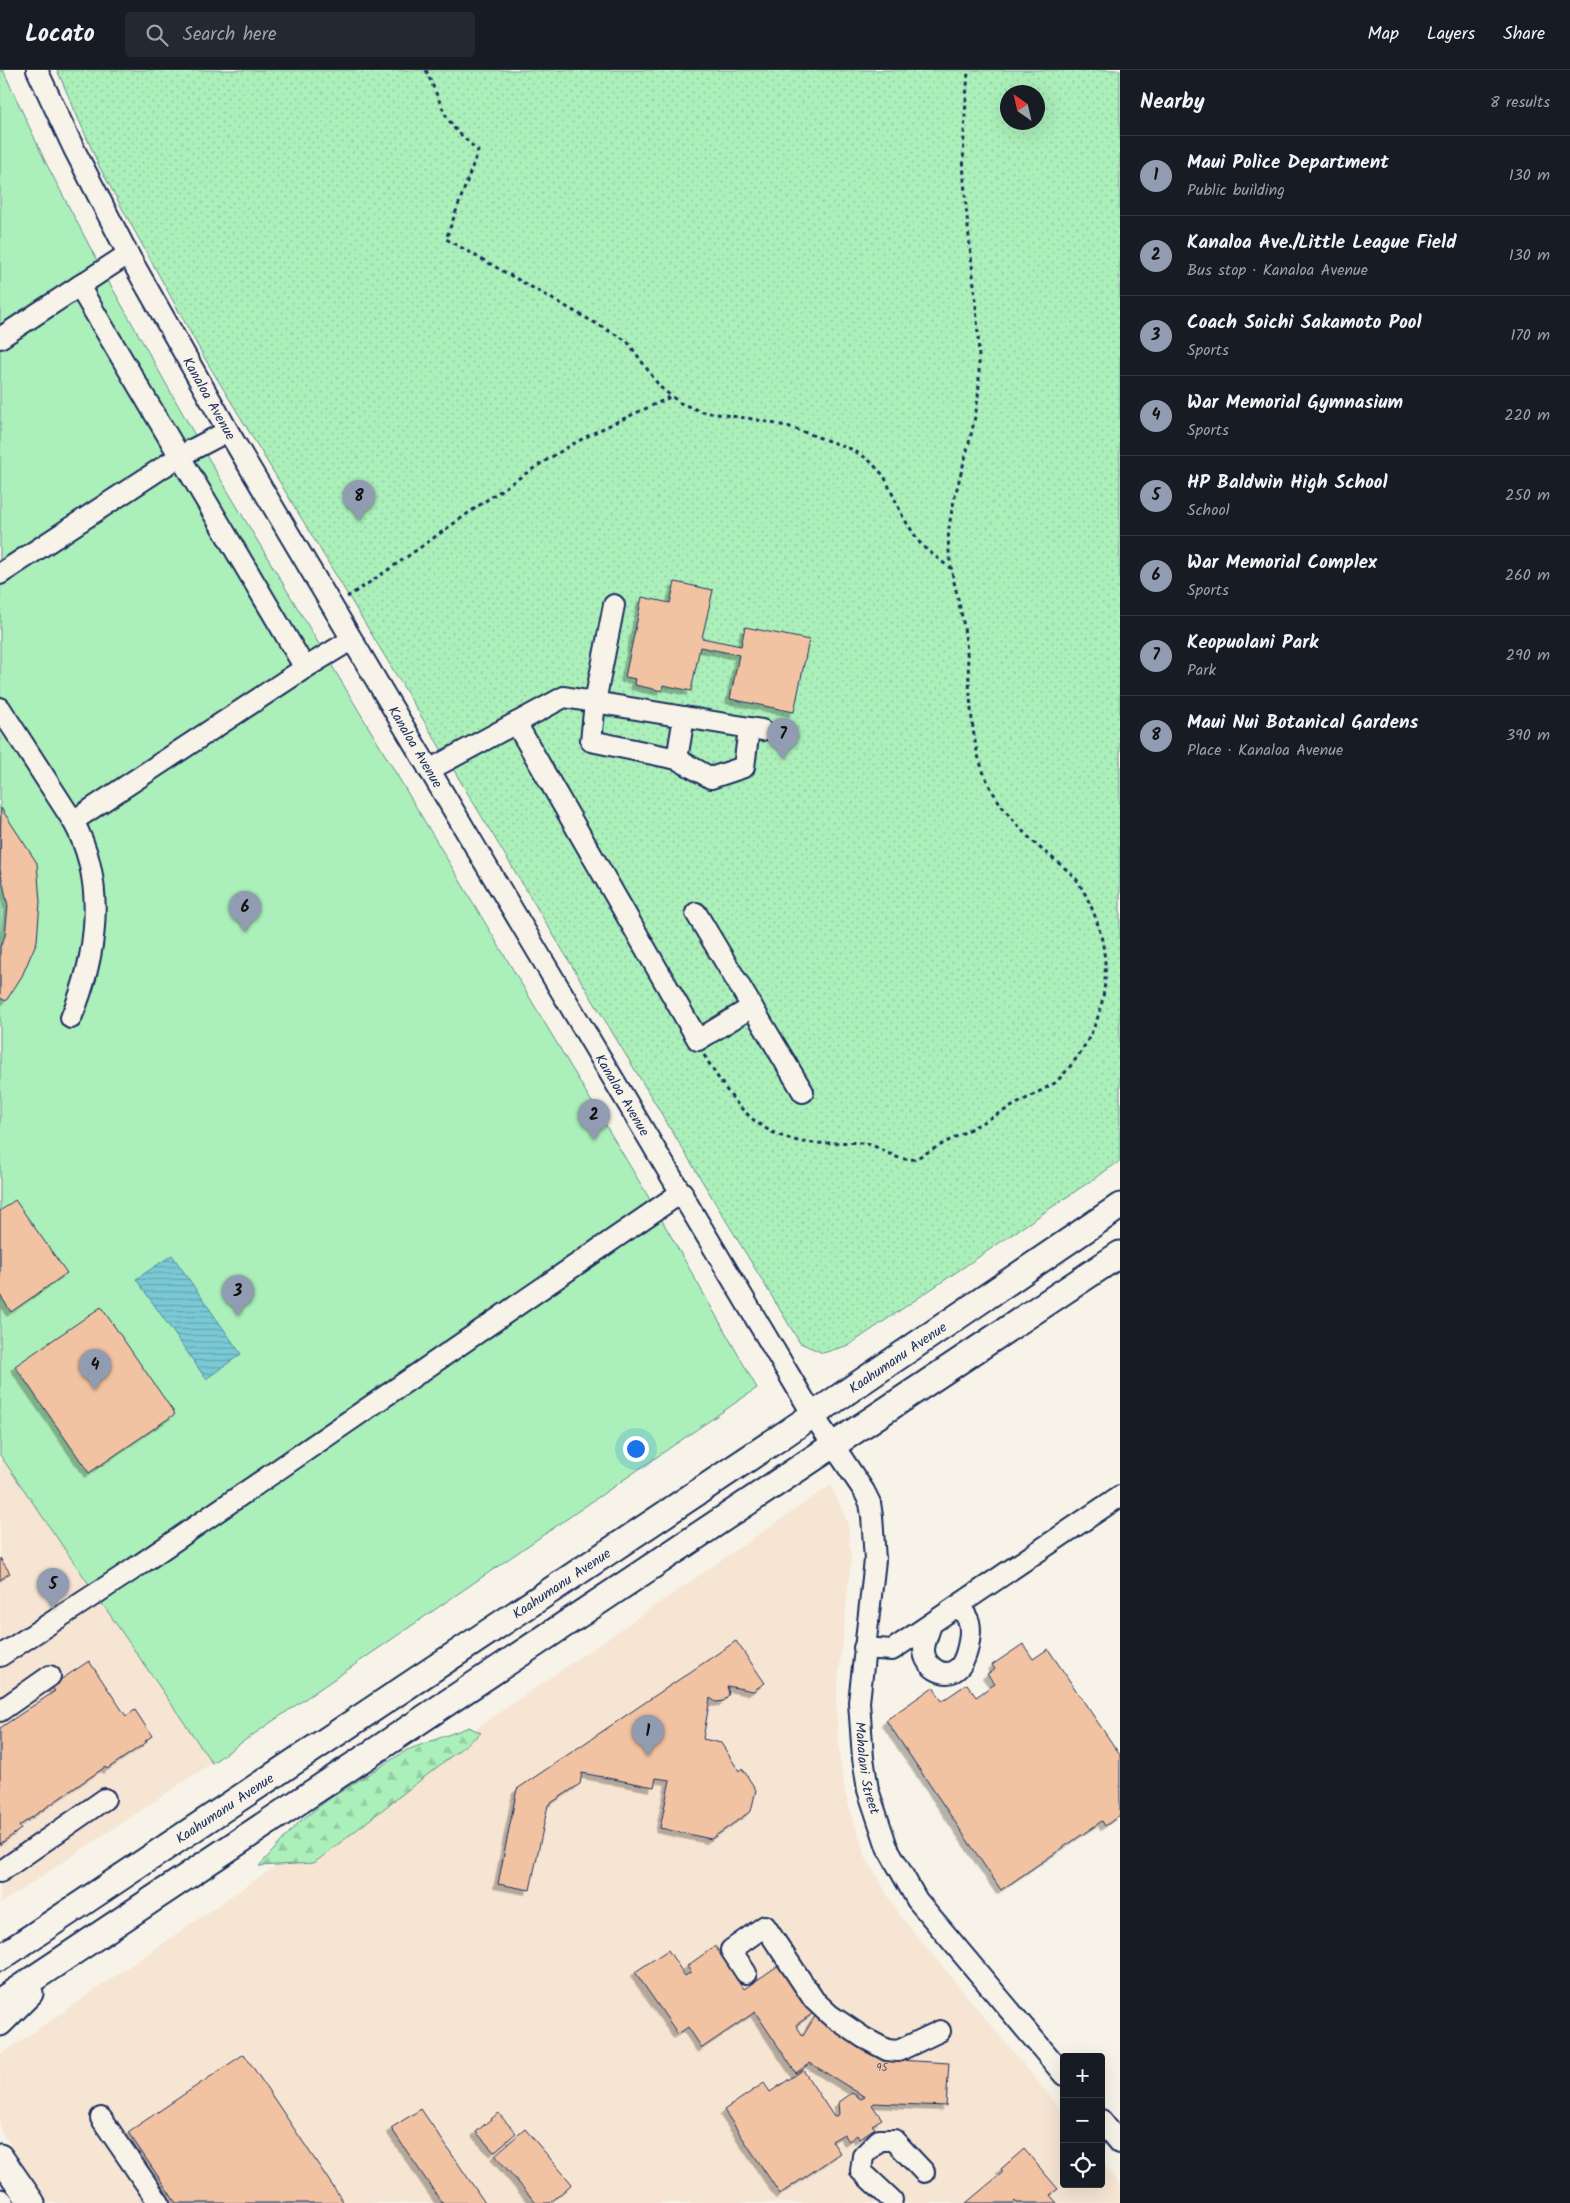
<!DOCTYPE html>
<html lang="en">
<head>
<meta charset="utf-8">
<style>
	body { margin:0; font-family:Kalam,sans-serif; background:#242831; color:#f1f3f6 }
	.controls { position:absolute; right:15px; bottom:15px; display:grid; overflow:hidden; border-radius:5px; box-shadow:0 5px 20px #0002 }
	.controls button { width:45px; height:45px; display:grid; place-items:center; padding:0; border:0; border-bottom:1px solid #363941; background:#171b24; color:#f1f3f6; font:25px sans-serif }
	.compass { position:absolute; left:1000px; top:15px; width:45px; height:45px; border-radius:50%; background:#171b24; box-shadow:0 5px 20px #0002; rotate:326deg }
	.you { position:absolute; left:635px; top:1378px; width:18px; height:18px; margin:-12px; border:4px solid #fff; border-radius:50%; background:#1a73e8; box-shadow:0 0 0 8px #1a73e833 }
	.badge { display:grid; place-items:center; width:32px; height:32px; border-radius:50%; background:#919bb2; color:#111; font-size:16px; font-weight:700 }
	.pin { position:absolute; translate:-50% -41px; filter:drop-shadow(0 1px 2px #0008) }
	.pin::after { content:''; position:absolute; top:26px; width:18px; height:15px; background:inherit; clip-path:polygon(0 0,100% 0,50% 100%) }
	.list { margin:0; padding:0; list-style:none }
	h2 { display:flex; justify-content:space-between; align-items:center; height:65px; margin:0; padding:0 20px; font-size:21px }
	h2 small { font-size:16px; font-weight:400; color:#9ea1a6 }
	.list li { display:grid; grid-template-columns:32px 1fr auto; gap:15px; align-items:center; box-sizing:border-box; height:80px; padding:0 20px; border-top:1px solid #363941 }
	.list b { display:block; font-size:19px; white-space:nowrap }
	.list p { margin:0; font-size:16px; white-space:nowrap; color:#9ea1a6 }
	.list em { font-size:16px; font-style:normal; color:#9ea1a6 }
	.icon { flex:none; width:28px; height:28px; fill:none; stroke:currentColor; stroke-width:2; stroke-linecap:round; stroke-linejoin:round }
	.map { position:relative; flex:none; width:1120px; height:2133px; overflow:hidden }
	header { display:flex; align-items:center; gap:30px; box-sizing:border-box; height:70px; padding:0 25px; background:#171b24; border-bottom:1px solid #363941 }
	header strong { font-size:24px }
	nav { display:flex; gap:28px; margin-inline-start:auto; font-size:18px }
	.search { width:350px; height:45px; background:#242831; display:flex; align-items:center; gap:12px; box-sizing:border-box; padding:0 18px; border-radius:5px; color:#9ea1a6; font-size:19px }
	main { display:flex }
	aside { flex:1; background:#171b24 }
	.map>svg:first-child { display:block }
	.built { fill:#f6e5d3 }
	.green { fill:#abefba; stroke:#638f8c }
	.forest { fill:url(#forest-firs); stroke:#638f8c }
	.park { fill:url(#park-dots); stroke:#638f8c; fill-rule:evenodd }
	.water { fill:url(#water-rules); stroke:#548ca6 }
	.building { fill:#f2c3a2; stroke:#1b2f5e; filter:url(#shadow) }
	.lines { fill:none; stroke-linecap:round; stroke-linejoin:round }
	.minor-casing { stroke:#1b2f5e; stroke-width:24 }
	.major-casing { stroke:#1b2f5e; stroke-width:29 }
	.path { stroke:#1b2f5e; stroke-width:3; stroke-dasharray:4 4; stroke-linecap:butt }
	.minor { stroke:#f7f3e8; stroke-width:20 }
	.major { stroke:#f7f3e8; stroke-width:25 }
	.labels { text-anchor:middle; stroke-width:4; stroke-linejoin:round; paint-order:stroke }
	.number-label { font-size:11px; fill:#51546f }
	.street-label { font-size:14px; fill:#1b2f5e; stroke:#f7f3e8 }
</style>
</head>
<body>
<header>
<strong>Locato</strong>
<div class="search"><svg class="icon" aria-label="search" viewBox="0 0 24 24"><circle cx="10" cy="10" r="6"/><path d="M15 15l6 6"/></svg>Search here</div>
<nav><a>Map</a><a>Layers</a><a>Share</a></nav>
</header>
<main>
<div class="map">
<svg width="1120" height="2133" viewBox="0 0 1120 2133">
	<defs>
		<pattern id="forest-firs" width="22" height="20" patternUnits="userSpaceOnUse" patternTransform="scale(1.25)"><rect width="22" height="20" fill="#abefba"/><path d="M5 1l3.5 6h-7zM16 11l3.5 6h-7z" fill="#93cda2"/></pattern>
		<pattern id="park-dots" width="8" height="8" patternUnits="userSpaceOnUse" patternTransform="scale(1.25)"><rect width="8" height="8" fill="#abefba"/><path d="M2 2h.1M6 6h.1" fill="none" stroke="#93cda2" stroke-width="1.8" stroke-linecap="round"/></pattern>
		<pattern id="water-rules" width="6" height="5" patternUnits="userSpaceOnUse" patternTransform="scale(1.25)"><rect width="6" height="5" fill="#7acad6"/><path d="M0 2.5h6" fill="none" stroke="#63a4b1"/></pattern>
		<filter id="shadow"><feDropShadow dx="-4.5" dy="4.5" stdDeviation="0" flood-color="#0004"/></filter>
	</defs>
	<rect width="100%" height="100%" fill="#f7f3e8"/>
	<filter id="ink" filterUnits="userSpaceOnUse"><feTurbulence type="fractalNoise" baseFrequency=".02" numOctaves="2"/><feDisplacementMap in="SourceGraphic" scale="10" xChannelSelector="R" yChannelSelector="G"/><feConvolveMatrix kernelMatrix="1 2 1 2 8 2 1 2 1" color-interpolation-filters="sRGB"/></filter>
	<g filter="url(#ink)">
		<!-- built -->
		<path class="built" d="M0,1385L212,1693L0,1834Z
			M831,1415L848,1453L851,1490L836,1632L840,1691L846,1726L865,1786L898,1843L1064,2043V2114H1101V2091L1120,2115V2133H48L0,2060V1985Z"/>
		<!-- green -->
		<path class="green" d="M0,0H3L46,93L101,198L201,376L655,1138L757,1318L212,1693L0,1385Z"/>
		<!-- forest -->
		<path class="forest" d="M469,1657L481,1663L314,1793L259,1796L299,1752L329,1729L407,1680Z"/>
		<!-- park -->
		<path class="park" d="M57,0H1120V1091L849,1275L823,1283L800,1273L204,287L100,98ZM1008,22H1038V52H1008Z"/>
		<!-- water -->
		<path class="water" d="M172,1185L241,1284L206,1309L136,1209Z"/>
		<!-- building -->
		<path class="building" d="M675,512L713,520L702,568L741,576L745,557L809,570L794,642L730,629L739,585L700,577L691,621L663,615L662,621L635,615L636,609L625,607L642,527L670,533Z
			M1,738L37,793L40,832L37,871L22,906L6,931L0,928V877L5,866L8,836L0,800Z
			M15,1130L67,1203L11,1242L0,1225V1141Z
			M101,1237L175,1344L89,1403L15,1296Z
			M0,1488L10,1503L0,1510Z
			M736,1571L765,1613L753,1621L727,1616L729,1624L724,1631L716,1632L710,1628L703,1669L721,1673L739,1701L742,1698L756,1720L751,1741L711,1769L660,1758L670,1710L656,1708L654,1717L582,1703L580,1714L548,1735L530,1820L498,1814L517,1719Z
			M1023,1574L1033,1589L1048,1579L1120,1685V1745L1105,1756L1102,1751L1001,1820L886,1650L933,1617L942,1631L967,1614L976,1627L995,1614L987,1604L995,1599L992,1595Z
			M89,1591L126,1646L135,1640L152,1666L145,1671L147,1672L107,1699L105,1697L19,1756L21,1759L0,1774V1658L55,1621L51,1616Z
			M715,1876L744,1919L782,1893L815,1942L796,1955L803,1966L815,1946L882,1986L880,1989L949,1993L946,2036L874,2033L872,2035L882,2049L872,2055L875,2058L859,2069L857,2065L849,2071L844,2064L832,2071L840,2083L780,2124L724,2040L764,2013L770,2022L803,2000L834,2047L839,2044L838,2033L852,2023L861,2029L865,2027L810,1993L796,2003L755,1942L702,1978L688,1957L678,1964L635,1902L668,1880L685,1906L691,1902L687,1896Z
			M244,1984L344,2133H176L128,2062Z
			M421,2039L485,2133H442L391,2058Z
			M498,2043L516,2063L494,2082L476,2062Z
			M525,2059L572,2114L550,2133H536L495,2085Z
			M1024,2079L1058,2119L1050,2125L1057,2133H1017L1015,2131L1013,2133H966L1003,2102L1001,2099Z"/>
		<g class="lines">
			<defs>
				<g id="minor">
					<path id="s1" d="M37,0L74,79L128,184L228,361L813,1345L864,1421L870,1433L872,1446L875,1490L859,1632L863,1688L868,1720L887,1777L917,1830L1064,2005"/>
					<path d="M79,216L305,598"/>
					<path d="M0,268L128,184"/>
					<path d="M0,504L180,386L228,361"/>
					<path d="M614,535L595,632L591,671L677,689L684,647"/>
					<path d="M0,638L73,751C107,812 97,886 71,948"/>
					<path d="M516,653L698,970L752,937"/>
					<path d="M677,689L711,708L744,697L749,658"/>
					<path d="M429,700L564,627L762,660"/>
					<path d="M73,751L305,598L351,570"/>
					<path d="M696,843L803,1022"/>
					<path d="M931,1554C929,1562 924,1572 924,1580C924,1596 944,1610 957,1599C967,1592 972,1563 969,1552C967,1546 962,1540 959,1535"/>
					<path d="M864,1578L892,1580L1120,1426"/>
					<path d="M0,1586L132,1500L682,1122"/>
					<path d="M0,1641L50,1606"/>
					<path d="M0,1802L105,1729"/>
					<path d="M746,1903L731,1880L765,1856L814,1930L830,1945L864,1968L887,1980L898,1981L940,1961"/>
					<path d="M101,2048L159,2133"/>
					<path d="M1101,2050L1120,2073"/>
					<path d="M892,2130L861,2101L863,2086L879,2070H894L924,2102"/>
				</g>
				<g id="major">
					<path id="s2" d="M0,1888L782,1366L1120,1136"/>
					<path d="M0,1931L1120,1184"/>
					<path d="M0,1953L30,1923"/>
					<path d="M0,2087L32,2133"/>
					<path d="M0,2132L1,2133"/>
				</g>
			</defs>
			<!-- minor casing -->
			<use href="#minor" class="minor-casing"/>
			<!-- major casing -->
			<use href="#major" class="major-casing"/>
			<!-- path -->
			<path class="path" d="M426,0L445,44L454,58L478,81L446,169L627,271L660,317L680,333L703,342L753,349L790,357L851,379L868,389L884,406L903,447L914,464L922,476L950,498
				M347,527C420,481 488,425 563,380C597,359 636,344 672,326
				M704,985C729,1026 752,1064 804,1072C823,1075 843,1071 861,1073C883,1075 892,1092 915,1089L1055,1013C1115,954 1120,879 1077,810C1066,798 1052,788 1040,778C1015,755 991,727 981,695C968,657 971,606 965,565C961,531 945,492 949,458C955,411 979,356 979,309C980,242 968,175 964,109C962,72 966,36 968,0"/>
			<!-- minor -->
			<use href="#minor" class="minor"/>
			<!-- major -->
			<use href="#major" class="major"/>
		</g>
	</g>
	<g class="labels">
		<!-- number labels -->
		<g class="number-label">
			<text x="882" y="2001">95</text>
		</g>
		<!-- street labels -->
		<g class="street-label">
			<text dy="5" stroke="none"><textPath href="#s1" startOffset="371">Kanaloa Avenue</textPath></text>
			<text dy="5" stroke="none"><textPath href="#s1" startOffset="776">Kanaloa Avenue</textPath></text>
			<text dy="5" stroke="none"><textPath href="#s1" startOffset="1181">Kanaloa Avenue</textPath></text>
			<text dy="5" stroke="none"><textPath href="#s2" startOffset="1080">Kaahumanu Avenue</textPath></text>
			<text dy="5" stroke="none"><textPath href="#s2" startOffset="675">Kaahumanu Avenue</textPath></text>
			<text dy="5" stroke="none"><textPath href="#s1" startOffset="1925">Mahalani Street</textPath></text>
			<text dy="5" stroke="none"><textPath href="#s2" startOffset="270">Kaahumanu Avenue</textPath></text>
		</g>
	</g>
</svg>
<div class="controls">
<button>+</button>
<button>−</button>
<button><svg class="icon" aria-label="locate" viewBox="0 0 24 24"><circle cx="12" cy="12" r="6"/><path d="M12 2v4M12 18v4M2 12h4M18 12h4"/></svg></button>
</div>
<svg class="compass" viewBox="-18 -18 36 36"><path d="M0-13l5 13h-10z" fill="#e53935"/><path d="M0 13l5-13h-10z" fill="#9ea1a6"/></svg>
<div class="you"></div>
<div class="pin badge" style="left:648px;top:1686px">1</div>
<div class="pin badge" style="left:594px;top:1070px">2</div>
<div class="pin badge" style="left:238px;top:1246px">3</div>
<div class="pin badge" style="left:95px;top:1320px">4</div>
<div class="pin badge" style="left:53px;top:1539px">5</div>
<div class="pin badge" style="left:245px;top:862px">6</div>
<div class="pin badge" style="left:783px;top:689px">7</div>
<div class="pin badge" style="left:359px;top:451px">8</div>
</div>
<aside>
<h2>Nearby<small>8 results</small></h2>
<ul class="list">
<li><span class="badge">1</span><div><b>Maui Police Department</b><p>Public building</p></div><em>130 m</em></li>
<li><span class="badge">2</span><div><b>Kanaloa Ave./Little League Field</b><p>Bus stop · Kanaloa Avenue</p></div><em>130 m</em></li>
<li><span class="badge">3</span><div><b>Coach Soichi Sakamoto Pool</b><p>Sports</p></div><em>170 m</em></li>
<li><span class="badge">4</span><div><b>War Memorial Gymnasium</b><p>Sports</p></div><em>220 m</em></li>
<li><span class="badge">5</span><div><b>HP Baldwin High School</b><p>School</p></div><em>250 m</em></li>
<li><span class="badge">6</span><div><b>War Memorial Complex</b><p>Sports</p></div><em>260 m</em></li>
<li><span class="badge">7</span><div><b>Keopuolani Park</b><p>Park</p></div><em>290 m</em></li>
<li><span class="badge">8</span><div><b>Maui Nui Botanical Gardens</b><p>Place · Kanaloa Avenue</p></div><em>390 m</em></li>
</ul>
</aside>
</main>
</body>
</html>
